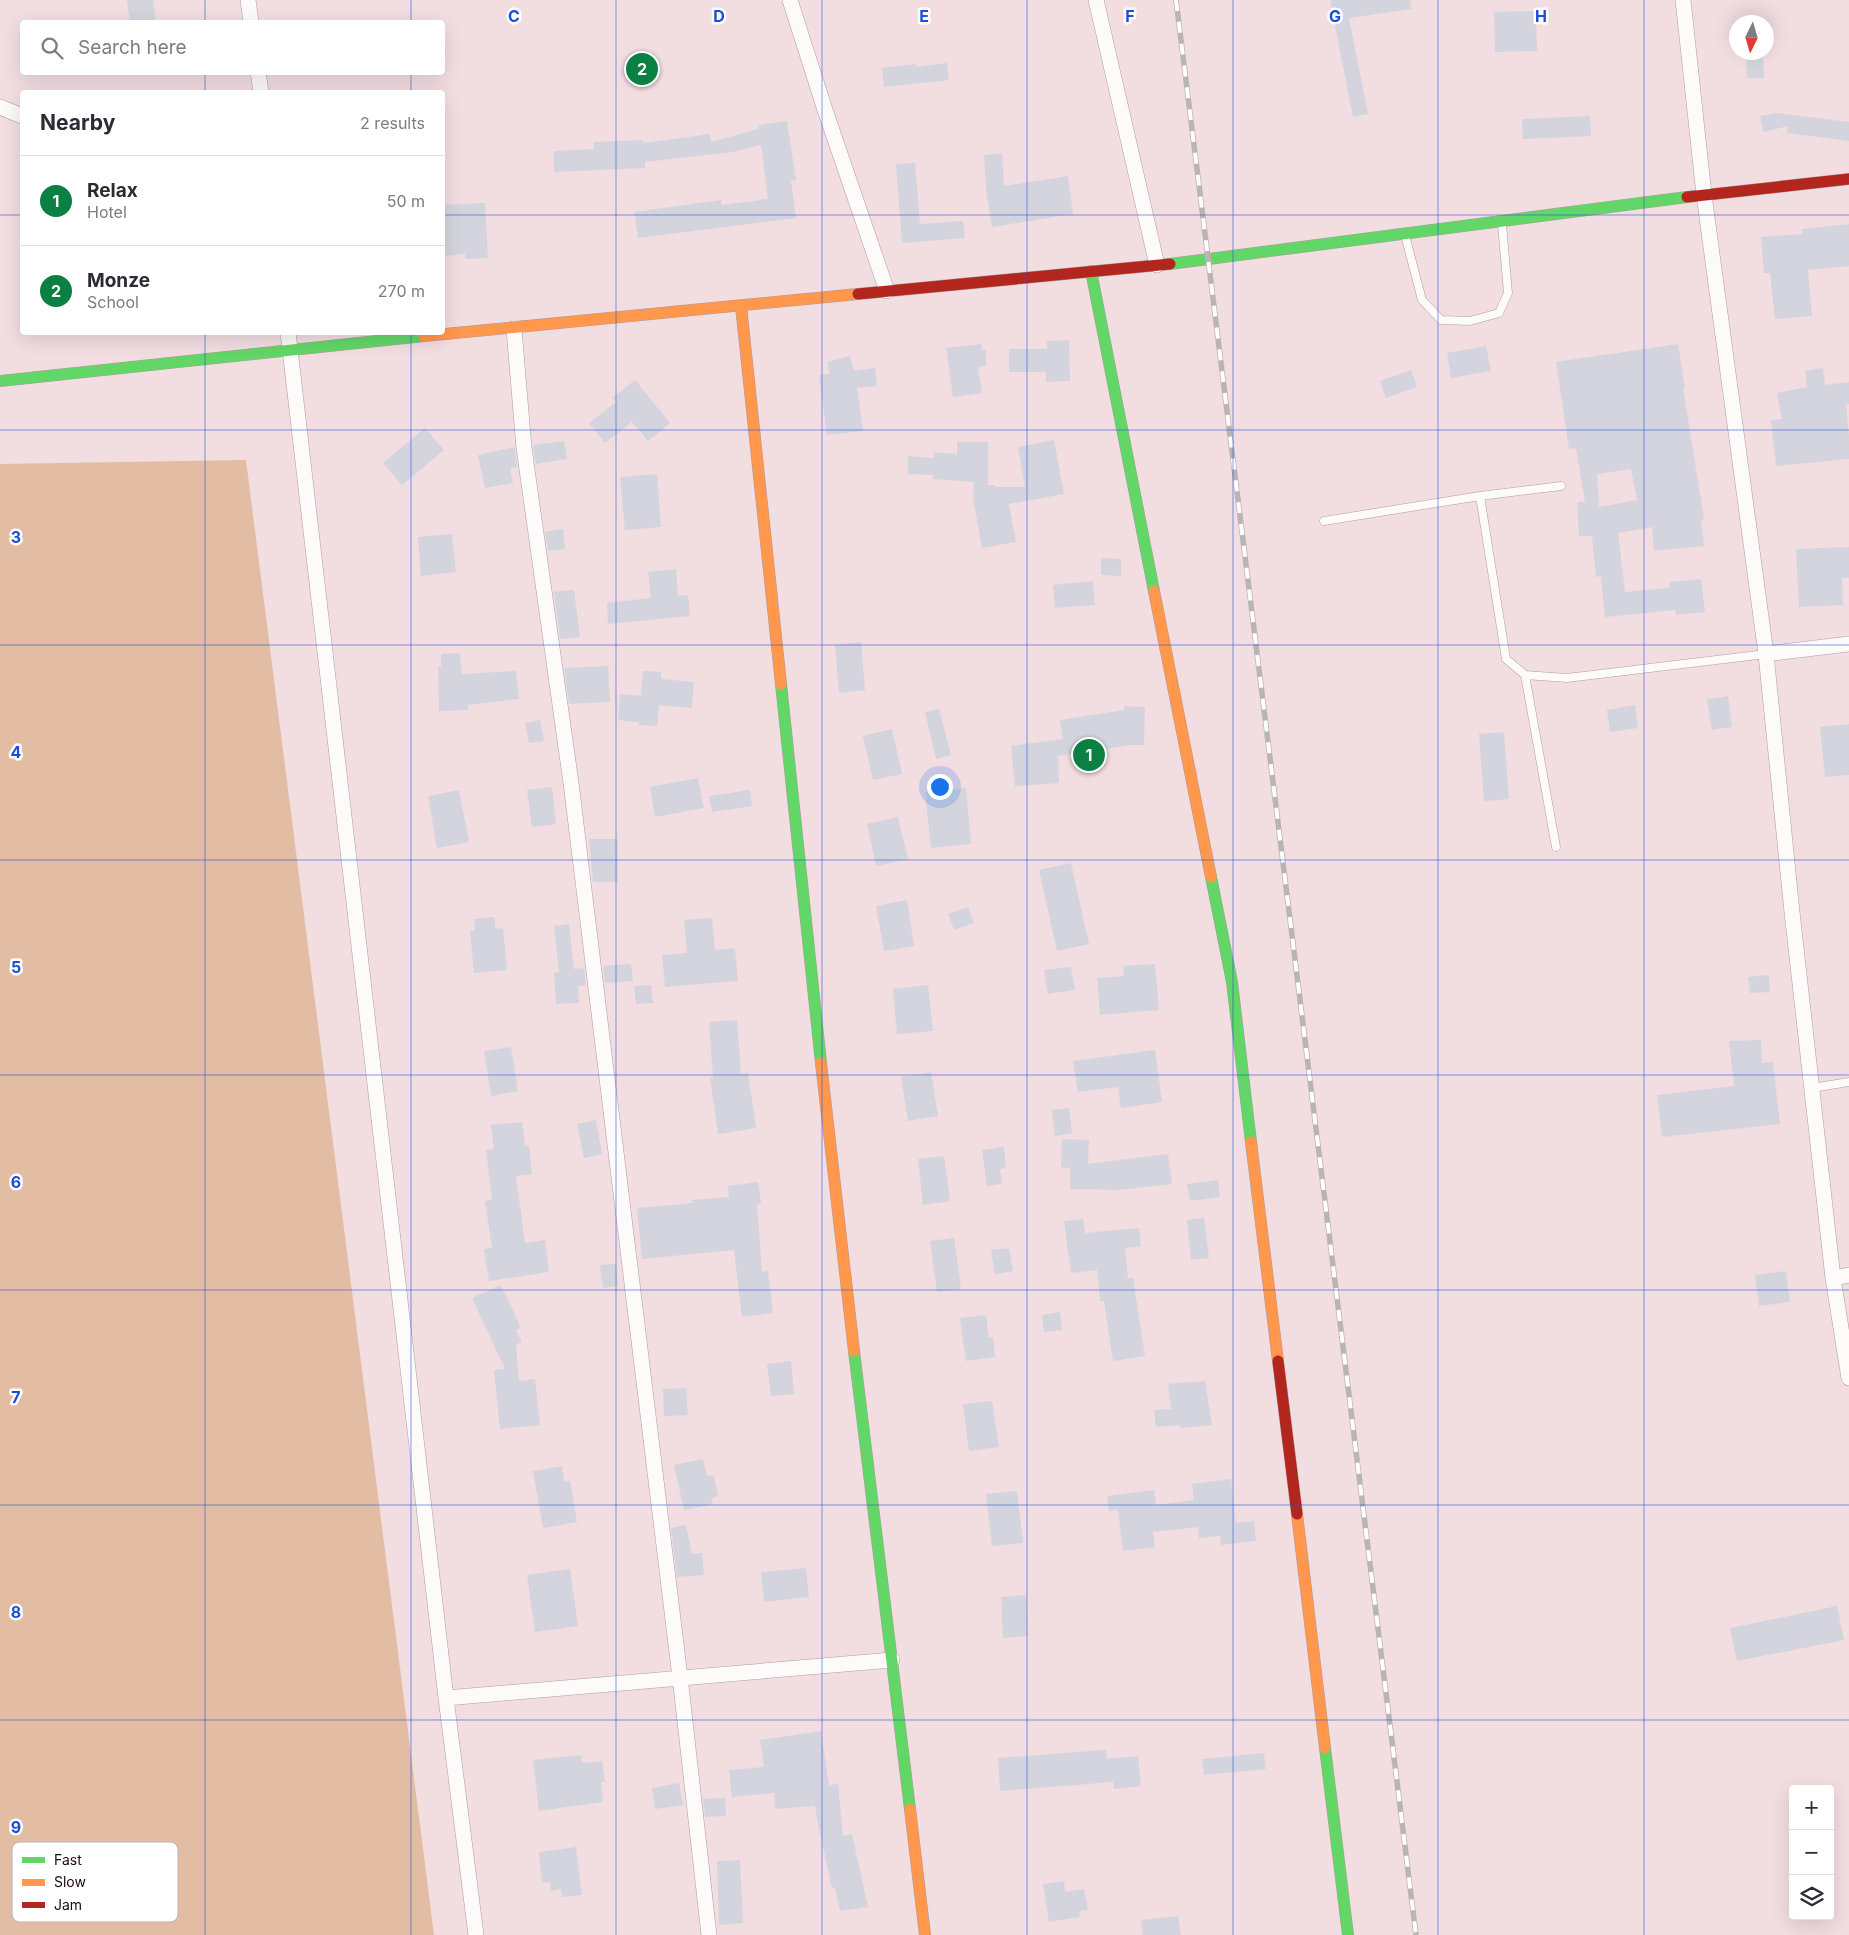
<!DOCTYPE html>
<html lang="en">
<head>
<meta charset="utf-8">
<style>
	body { margin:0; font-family:Inter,sans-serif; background:#f2f2f3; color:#2b2b33 }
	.controls { position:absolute; right:15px; bottom:15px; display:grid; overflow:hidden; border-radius:5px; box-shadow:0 5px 20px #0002 }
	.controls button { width:45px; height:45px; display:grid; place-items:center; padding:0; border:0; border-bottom:1px solid #e1e1e2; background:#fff; color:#2b2b33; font:25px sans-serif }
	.compass { position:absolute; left:1729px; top:15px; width:45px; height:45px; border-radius:50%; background:#fff; box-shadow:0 5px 20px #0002; rotate:185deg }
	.you { position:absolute; left:939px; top:786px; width:18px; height:18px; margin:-12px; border:4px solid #fff; border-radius:50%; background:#1a73e8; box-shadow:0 0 0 8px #1a73e833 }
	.badge { display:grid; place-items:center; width:32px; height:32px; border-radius:50%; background:#0b8043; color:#fff; font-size:16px; font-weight:700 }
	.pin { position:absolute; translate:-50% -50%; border:2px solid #fff; box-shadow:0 1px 5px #0006 }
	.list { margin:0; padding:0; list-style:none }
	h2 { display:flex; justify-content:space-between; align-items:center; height:65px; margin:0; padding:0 20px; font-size:21px }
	h2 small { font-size:16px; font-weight:400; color:#7c7c81 }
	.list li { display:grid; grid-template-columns:32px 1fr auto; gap:15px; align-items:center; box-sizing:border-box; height:90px; padding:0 20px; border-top:1px solid #e1e1e2 }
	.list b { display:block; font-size:19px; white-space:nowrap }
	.list p { margin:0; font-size:16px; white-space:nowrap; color:#7c7c81 }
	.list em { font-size:16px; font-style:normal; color:#7c7c81 }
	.icon { flex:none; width:28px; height:28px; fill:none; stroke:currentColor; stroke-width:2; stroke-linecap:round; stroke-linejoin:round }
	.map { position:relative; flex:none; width:1849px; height:1935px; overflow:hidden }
	.search { position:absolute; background:#fff; box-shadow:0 5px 20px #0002; left:20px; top:20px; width:425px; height:55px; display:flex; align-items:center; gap:12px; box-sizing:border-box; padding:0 18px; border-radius:5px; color:#7c7c81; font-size:19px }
	.panel { position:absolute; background:#fff; box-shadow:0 5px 20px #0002; left:20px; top:90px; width:425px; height:245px; border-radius:5px }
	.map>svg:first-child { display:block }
	.green { fill:#e2bca3 }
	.building { fill:#d4d4de; fill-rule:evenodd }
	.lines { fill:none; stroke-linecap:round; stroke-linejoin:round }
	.lane-casing { stroke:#b09ca1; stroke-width:9 }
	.street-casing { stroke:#b09ca1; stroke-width:16 }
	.fast-casing { stroke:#b09ca1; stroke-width:12 }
	.slow-casing { stroke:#b09ca1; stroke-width:12 }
	.jam-casing { stroke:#b09ca1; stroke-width:12 }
	.lane { stroke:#fdfafa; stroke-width:8 }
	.street { stroke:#fdfafa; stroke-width:15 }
	.fast { stroke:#63d668; stroke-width:11 }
	.slow { stroke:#ff974d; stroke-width:11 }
	.jam { stroke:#b3261e; stroke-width:11 }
	.rail-casing { stroke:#bab4b6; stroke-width:5.5 }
	.rail { stroke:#fff; stroke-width:4; stroke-dasharray:11; stroke-linecap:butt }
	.grid { fill:none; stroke:#1d4ed8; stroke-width:1; stroke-opacity:0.55 }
	.key { fill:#fff; stroke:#bcb5b7; stroke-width:1 }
	.key-label { font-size:14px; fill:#1e090f }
	.grid-label { font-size:16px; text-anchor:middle; font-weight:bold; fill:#1d4ed8; stroke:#fff; stroke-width:5; stroke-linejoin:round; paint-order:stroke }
</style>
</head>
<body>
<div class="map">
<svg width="1849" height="1935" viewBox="0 0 1849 1935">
	<rect width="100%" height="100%" fill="#f2dde1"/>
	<!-- green -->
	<path class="green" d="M246,460L434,1935H0V464Z"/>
	<!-- building -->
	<path class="building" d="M127,0H153L156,22H130Z
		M1330,0H1410L1411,9L1349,18L1368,114L1353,117Z
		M1536,11L1537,51L1495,52L1494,12Z
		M1746,52H1763L1764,78H1747Z
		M947,63L949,80L884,87L882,68L916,64L917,67Z
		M1776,113L1849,122V141L1787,133L1788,126L1764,132L1760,116Z
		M1590,116L1591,136L1523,139L1522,119Z
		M787,121L796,180L791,181L796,218L638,238L634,212L721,200L722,205L768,199L761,145L732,152L645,162V168L554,172V151L594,149V142L643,140L644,143L710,134L711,142L758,129V125Z
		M1002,153L1004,186L1068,176L1073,214L992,227L986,189L984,155Z
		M915,163L920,224L963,221L965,238L902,243L896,164Z
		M485,203L488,258L465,259V254L442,256V205Z
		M1849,224V266L1808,270L1812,316L1775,319L1770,273H1764L1761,237L1802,234V229Z
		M1069,340L1070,381L1046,382V372H1009V349H1047V341Z
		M981,344L982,350H986V366L978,367L982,393L953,397L946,348Z
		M1678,344L1685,388H1683L1704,519L1701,520L1704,546L1654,551L1652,527L1618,533L1625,592L1670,588L1669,582L1701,579L1705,612L1676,615L1675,610L1605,617L1601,576L1596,577L1592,536H1579L1577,502H1585L1576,448L1569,449L1556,362ZM1631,469L1637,500L1599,507L1597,474Z
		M1486,346L1491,371L1451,378L1447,353Z
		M850,356L854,371L875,368L877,386L857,388L863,431L827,435L819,375L830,374L827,362Z
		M1823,368L1825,385L1849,382V404H1846L1849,436V459L1776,466L1771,420L1782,419L1777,393L1807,387L1805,371Z
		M1411,370L1417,387L1386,398L1380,381Z
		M635,380L670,423L648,441L632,422L605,443L589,423L616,402L612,398Z
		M425,428L444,450L402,485L383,463Z
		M1054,440L1064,494L1009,504L1016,542L982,548L973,497L974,482L932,479L933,475L908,474V456L934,458V452L957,454V442H988V485H995V487H1025L1018,447Z
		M564,441L567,459L536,464L533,445Z
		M515,447L517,467L510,468L513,483L485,488L478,455Z
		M657,474L661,527L625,530L620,477Z
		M563,529L565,549L548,551L545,532Z
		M452,534L456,572L421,576L418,537Z
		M1849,547V578H1842L1843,605L1799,607L1796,549Z
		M1101,558L1121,559V576L1101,575Z
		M676,569L678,596L688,595L690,616L608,624L607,603L651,598L648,572Z
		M1093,581L1095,605L1055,608L1053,585Z
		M574,590L580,637L560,639L554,592Z
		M861,642L865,690L839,693L835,645Z
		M460,653L462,674L516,671L519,699L468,705V710L439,711L438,666H441V654Z
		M608,666L610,702L569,704L564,668Z
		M643,671L661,672V679L694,682L692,708L659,705L657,726L639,725V722L618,720L620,694L641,696Z
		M1728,696L1732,727L1712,730L1707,699Z
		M1635,705L1638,728L1610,732L1607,710Z
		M1124,706L1145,707L1144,745H1130L1058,756L1059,783L1015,786L1011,746L1063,739L1060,720L1124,710Z
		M939,709L951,755L936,759L925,712Z
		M540,720L544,741L529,743L525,723Z
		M1849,724V775L1825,777L1820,727Z
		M892,729L902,774L873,780L863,736Z
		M1504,732L1509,799L1484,801L1479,734Z
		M698,778L704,808L655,817L650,787Z
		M552,787L556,824L532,827L527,790Z
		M966,788L971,844L931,848L925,792Z
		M459,790L469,842L437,848L428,796Z
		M750,790L752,806L712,812L709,796Z
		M898,817L908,859L876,866L867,824Z
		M589,839H618V882H593Z
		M1071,863L1089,944L1057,951L1039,870Z
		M907,900L914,946L884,951L876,906Z
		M968,907L974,923L954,930L948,914Z
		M495,917V929L503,928L507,970L474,973L470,931H475L474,919Z
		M712,918L715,950L735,948L738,981L665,987L662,955L687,953L684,920Z
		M569,924L574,969L584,968L586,985L578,986L579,1003L556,1004L554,973L559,972L554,926Z
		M631,964L633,981L605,983L603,966Z
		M1155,964L1159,1010L1100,1015L1097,978L1124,976L1123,966Z
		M1071,967L1075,990L1048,994L1044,970Z
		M1769,975L1770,992L1750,993L1748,977Z
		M651,985L653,1003L636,1004L634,986Z
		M928,985L933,1031L897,1034L893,989Z
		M737,1020L741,1074L748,1073L756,1128L718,1134L710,1078L713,1077L709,1022Z
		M1761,1040L1762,1063L1773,1062L1780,1124L1662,1137L1657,1095L1734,1086L1729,1041Z
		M511,1047L518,1091L491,1096L484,1051Z
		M1155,1050L1162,1102L1121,1108L1118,1087L1078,1092L1073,1061Z
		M931,1072L938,1116L908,1121L901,1077Z
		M1069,1108L1072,1133L1055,1136L1052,1110Z
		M596,1120L602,1154L584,1158L577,1124Z
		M522,1122L525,1146H529L532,1174L516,1176L525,1243L545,1240L549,1272L489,1281L484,1249L492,1248L485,1201L492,1200L486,1150L494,1149L491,1125Z
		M1062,1139L1089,1140L1088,1164L1168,1154L1172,1184L1119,1190L1070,1189V1168L1061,1167Z
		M1004,1147L1006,1168L1000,1169L1002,1184L987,1186L982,1150Z
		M944,1156L950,1201L923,1205L918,1159Z
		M1218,1180L1220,1197L1190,1201L1187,1184Z
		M758,1182L761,1203L757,1204L762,1272L768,1271L773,1313L742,1317L734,1250L642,1259L637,1208L693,1203L692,1200L729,1197L728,1186Z
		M1204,1218L1209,1258L1191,1260L1187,1220Z
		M1083,1219L1085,1233L1139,1228L1141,1246L1125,1248L1128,1278H1133L1145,1356L1113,1361L1104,1301H1100L1097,1270L1071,1273L1064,1221Z
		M954,1238L961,1289L937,1292L930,1241Z
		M1009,1248L1013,1271L995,1274L991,1250Z
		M616,1264L618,1286L603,1288L600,1265Z
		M1786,1271L1790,1302L1759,1306L1755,1275Z
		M501,1285L521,1328L516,1330L522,1342L516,1345L519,1381L535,1379L540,1425L500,1429L494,1370L505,1369L472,1298Z
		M1060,1312L1062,1330L1044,1332L1042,1315Z
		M986,1315L989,1338L993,1337L995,1357L966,1361L960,1318Z
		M791,1361L794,1394L771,1396L767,1364Z
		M1205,1381L1212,1425L1180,1428L1179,1425L1156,1427L1154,1410L1171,1409L1168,1384Z
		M686,1388L688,1415L664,1416L663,1389Z
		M992,1401L999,1447L969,1451L963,1404Z
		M703,1459L707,1476L714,1475L718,1496L711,1498L713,1504L684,1510L674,1465Z
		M562,1466L564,1482L570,1481L577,1522L543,1528L533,1471Z
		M1231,1479L1236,1523L1254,1521L1256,1541L1221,1545L1220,1536L1199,1538L1198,1527L1153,1532L1155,1547L1123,1551L1118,1510L1109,1511L1107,1496L1154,1490L1156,1505L1194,1500L1192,1484Z
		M1017,1491L1023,1543L992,1546L986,1494Z
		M686,1525L692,1554L702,1553L704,1575L677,1577L671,1528Z
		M806,1568L809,1597L764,1602L761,1572Z
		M570,1569L578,1626L535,1632L527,1575Z
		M1026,1595L1028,1636L1003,1638L1001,1597Z
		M1837,1606L1844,1640L1737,1661L1730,1628Z
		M821,1731L829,1785L838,1784L843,1836L852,1834L868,1907L840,1911L835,1887L832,1888L817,1819L815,1806L775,1809L774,1793L732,1797L729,1770L764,1767L760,1740Z
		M1106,1750L1107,1759L1138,1756L1141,1786L1114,1789L1113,1782L1000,1791L998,1758Z
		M1264,1753L1266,1769L1204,1775L1202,1759Z
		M581,1755L582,1763L602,1761L605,1782H601L603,1802L539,1811L533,1760Z
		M679,1783L683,1805L655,1809L652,1788Z
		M725,1798L726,1816L705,1817L703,1799Z
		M576,1847L582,1895L562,1897L561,1889L551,1891L550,1882L542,1883L539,1852Z
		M740,1860L743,1923L719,1925L717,1861Z
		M1064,1881L1065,1892L1084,1889L1088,1910L1079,1911L1080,1917L1049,1922L1043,1884Z
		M1178,1916L1181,1935H1143L1141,1920Z"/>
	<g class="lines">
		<defs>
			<path id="lane" d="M1405,235L1422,300L1441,320L1470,321L1499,313L1508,293L1502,224
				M1480,496L1506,659L1525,675L1567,678L1766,654
				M1324,521L1480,496L1561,486
				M1525,675L1556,847
				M1812,1088L1849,1082"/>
			<path id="street" d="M248,0L251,22
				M790,0L825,110L887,291
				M1096,0L1157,265
				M1683,0L1704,195L1766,654L1792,912L1833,1278L1849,1378
				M258,72L261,92
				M0,107L22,116
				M514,329L524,448L571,783L680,1677L709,1935
				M288,332L446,1698L476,1935
				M1766,654L1849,644
				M1833,1278L1849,1275
				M446,1698L892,1660"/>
			<path id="fast" d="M1170,264L1687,197
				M1091,271L1154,591
				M0,381L424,336
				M781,684L821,1063
				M1211,877L1232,982L1251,1142
				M854,1351L910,1809
				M1325,1748L1348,1935"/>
			<path id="slow" d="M741,306L781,684
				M424,336L858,294
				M1154,591L1211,877
				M821,1063L854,1351
				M1251,1142L1278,1361
				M1297,1514L1325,1748
				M910,1809L925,1935"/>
			<path id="jam" d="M1687,197L1849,179
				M858,294L1170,264
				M1278,1361L1297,1514"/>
		</defs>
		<!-- lane casing -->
		<use href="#lane" class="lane-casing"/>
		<!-- street casing -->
		<use href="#street" class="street-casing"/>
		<!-- fast casing -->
		<use href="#fast" class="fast-casing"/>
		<!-- slow casing -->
		<use href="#slow" class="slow-casing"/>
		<!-- jam casing -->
		<use href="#jam" class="jam-casing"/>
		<!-- lane -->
		<use href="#lane" class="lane"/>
		<!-- street -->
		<use href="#street" class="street"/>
		<!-- fast -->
		<use href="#fast" class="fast"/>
		<!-- slow -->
		<use href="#slow" class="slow"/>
		<!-- jam -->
		<use href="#jam" class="jam"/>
		<defs>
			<path id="rail" d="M1176,0L1416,1935"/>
		</defs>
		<!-- rail casing -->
		<use href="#rail" class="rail-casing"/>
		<!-- rail -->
		<use href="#rail" class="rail"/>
	</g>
	<!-- grid -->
	<path class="grid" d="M205,0V22M411,0V22M616,0V1935M822,0V1935M1027,0V1935M1233,0V1935M1438,0V1935M1644,0V1935M205,72V92M411,72V92M0,215H22M442,215H1849M205,332V1935M411,332V1935M0,430H1849M0,645H1849M0,860H1849M0,1075H1849M0,1290H1849M0,1505H1849M0,1720H1849"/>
	<!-- legend -->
	<rect x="12" y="1842" width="166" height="80" rx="8" class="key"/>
	<rect x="22" y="1857" width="23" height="6" fill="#63d668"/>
	<rect x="22" y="1879" width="23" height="7" fill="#ff974d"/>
	<rect x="22" y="1902" width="23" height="6" fill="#b3261e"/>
	<g class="key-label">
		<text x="54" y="1865">Fast</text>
		<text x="54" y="1887">Slow</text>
		<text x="54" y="1910">Jam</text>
	</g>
	<g class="grid-label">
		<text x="514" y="22">C</text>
		<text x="719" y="22">D</text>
		<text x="924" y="22">E</text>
		<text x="1130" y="22">F</text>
		<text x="1335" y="22">G</text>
		<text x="1541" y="22">H</text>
		<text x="16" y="543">3</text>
		<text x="16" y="758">4</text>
		<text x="16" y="973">5</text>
		<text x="16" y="1188">6</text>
		<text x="16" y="1403">7</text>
		<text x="16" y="1618">8</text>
		<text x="16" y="1833">9</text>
	</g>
</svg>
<div class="controls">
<button>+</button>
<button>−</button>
<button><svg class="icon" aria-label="layers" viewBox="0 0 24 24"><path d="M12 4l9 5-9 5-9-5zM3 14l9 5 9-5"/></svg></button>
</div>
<svg class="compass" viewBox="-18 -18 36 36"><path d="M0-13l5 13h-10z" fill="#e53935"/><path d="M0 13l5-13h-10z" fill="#7c7c81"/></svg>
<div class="you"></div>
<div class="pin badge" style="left:1089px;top:755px">1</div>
<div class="pin badge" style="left:642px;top:69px">2</div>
<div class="search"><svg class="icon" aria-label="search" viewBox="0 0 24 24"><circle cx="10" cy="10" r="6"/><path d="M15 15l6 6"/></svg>Search here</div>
<section class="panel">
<h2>Nearby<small>2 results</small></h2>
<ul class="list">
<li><span class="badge">1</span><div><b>Relax</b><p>Hotel</p></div><em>50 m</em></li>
<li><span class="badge">2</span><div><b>Monze</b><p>School</p></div><em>270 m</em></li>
</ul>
</section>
</div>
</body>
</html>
